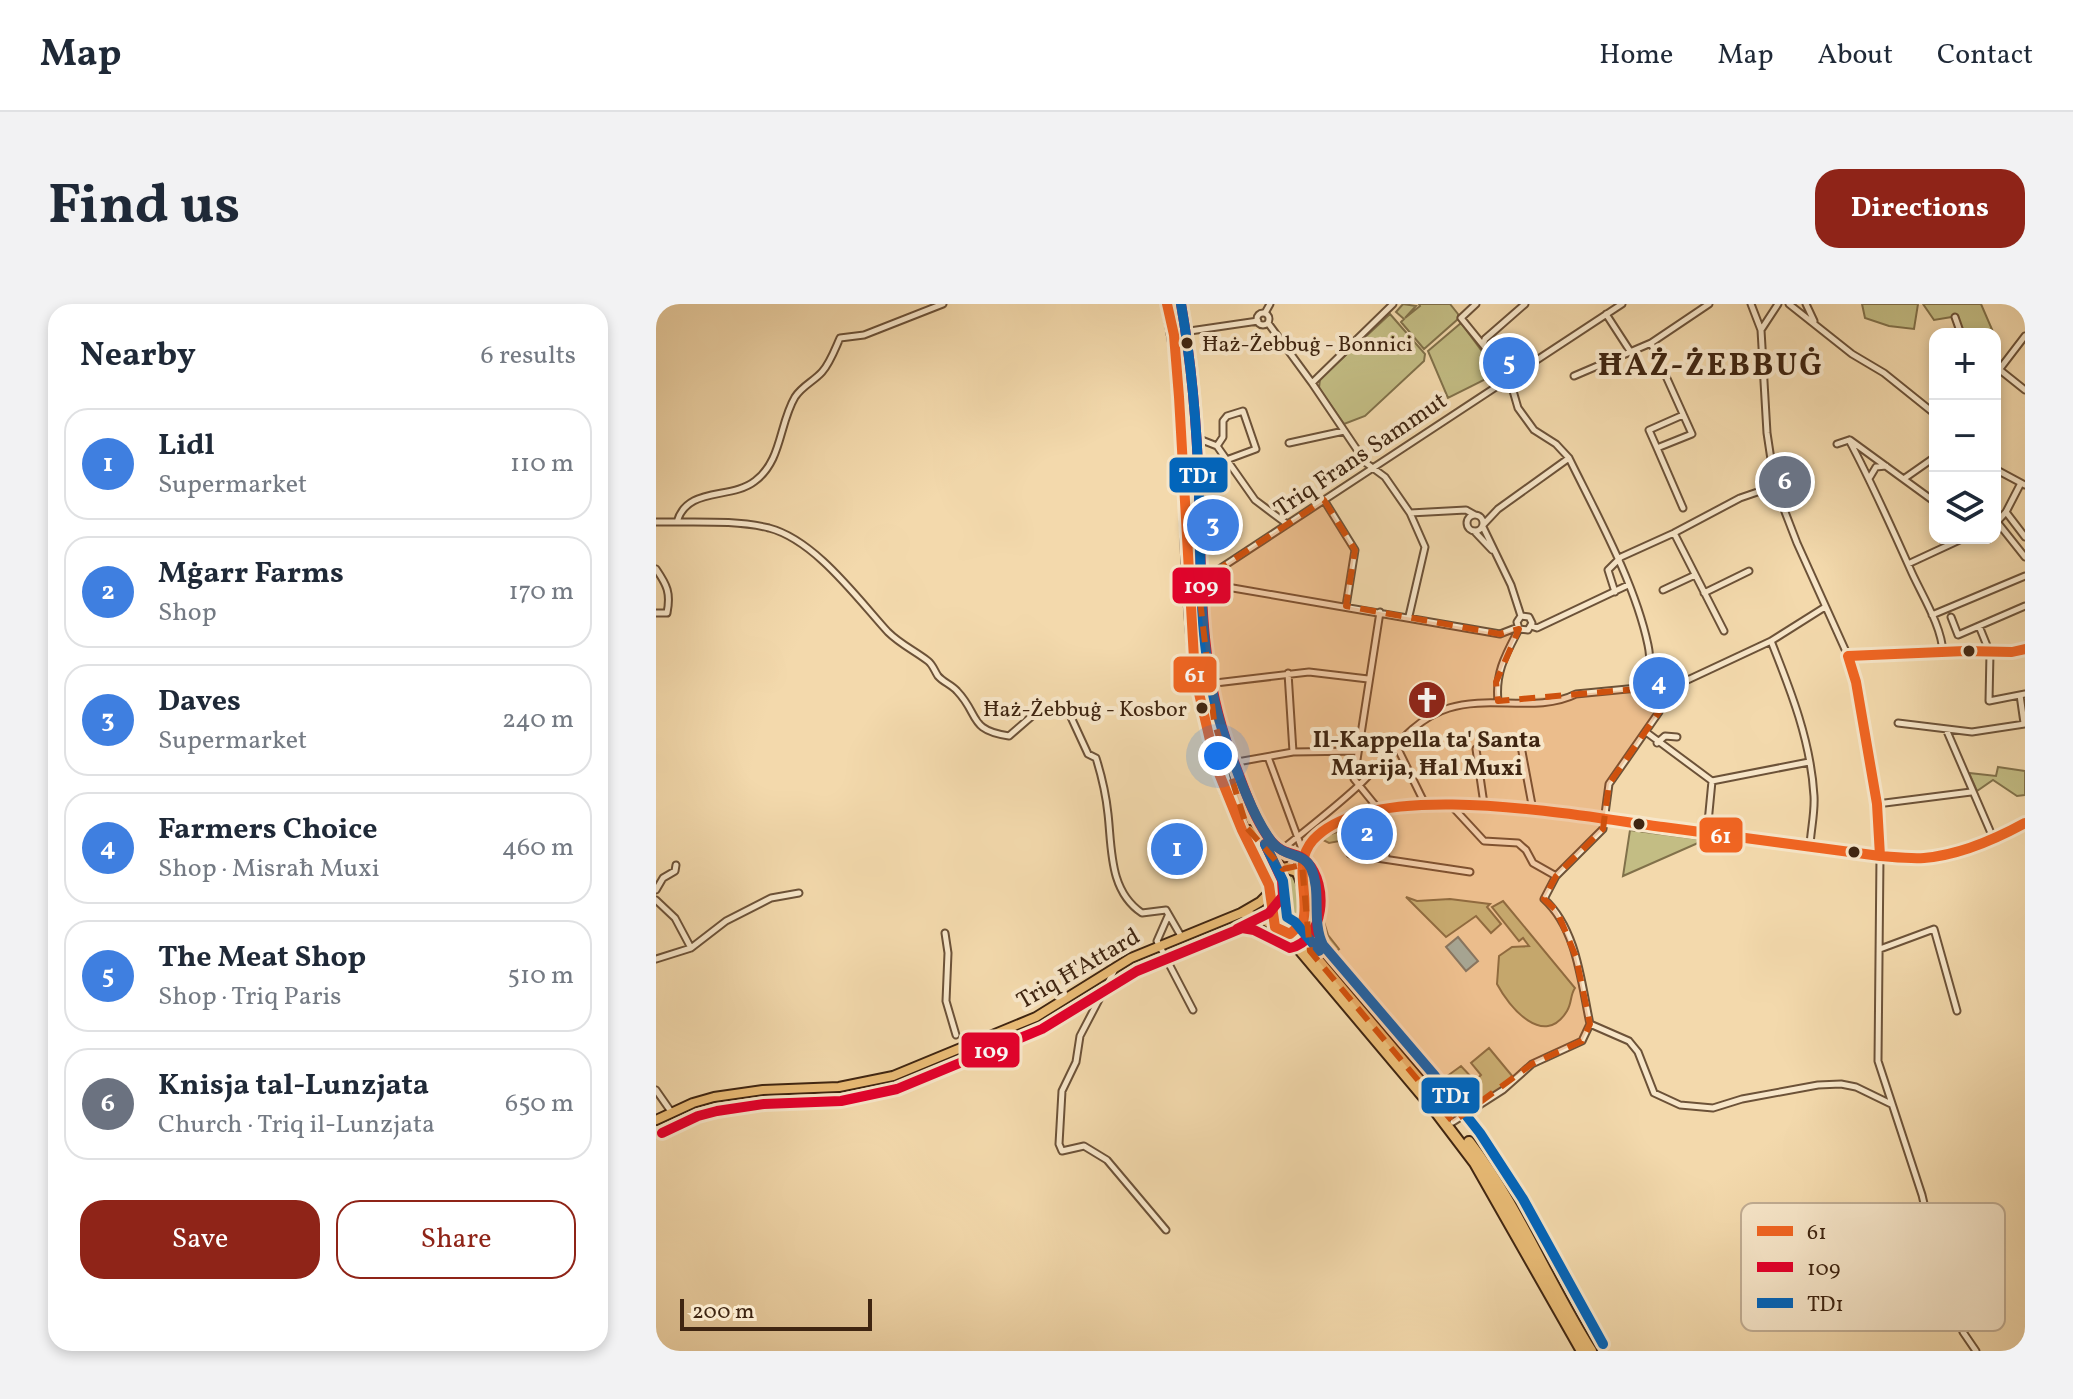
<!DOCTYPE html>
<html lang="en">
<head>
<meta charset="utf-8">
<style>
	body { margin:0; font-family:Vollkorn,serif; background:#f2f2f3; color:#1f2937 }
	.controls { position:absolute; right:24px; top:24px; display:grid; overflow:hidden; border-radius:16px; box-shadow:0 4px 12px #0003 }
	.controls button { width:72px; height:72px; display:grid; place-items:center; padding:0; border:0; border-bottom:2px solid #e0e1e3; background:#fff; color:#1f2937; font:40px sans-serif }
	.scale { position:absolute; left:24px; bottom:20px; width:192px; box-sizing:border-box; padding-left:8px; border:4px solid #3f2511; border-top:0; font-size:22px; line-height:28px; white-space:nowrap; color:#3f2511; -webkit-text-stroke:6px #f7e6c9; paint-order:stroke }
	.you { position:absolute; left:562px; top:452px; width:28px; height:28px; margin:-20px; border:6px solid #fff; border-radius:50%; background:#1a73e8; box-shadow:0 0 0 12px #1a73e833 }
	.badge { display:grid; place-items:center; width:52px; height:52px; border-radius:50%; background:#8f2418; color:#fff; font-size:26px; font-weight:700 }
	.pin { position:absolute; translate:-50% -50%; border:4px solid #fff; box-shadow:0 2px 8px #0006 }
	.list { margin:0; padding:0; list-style:none }
	h2 { display:flex; justify-content:space-between; align-items:center; height:104px; margin:0; padding:0 32px; font-size:34px }
	h2 small { font-size:26px; font-weight:400; color:#747a83 }
	.list li { display:grid; grid-template-columns:52px 1fr auto; gap:24px; align-items:center; box-sizing:border-box; height:112px; margin:0 16px 16px; padding:0 16px; border:2px solid #e0e1e3; border-radius:24px }
	.list b { display:block; font-size:30px; white-space:nowrap }
	.list p { margin:0; font-size:26px; white-space:nowrap; color:#747a83 }
	.list em { font-size:26px; font-style:normal; color:#747a83 }
	.actions { display:flex; gap:16px; padding:24px 32px }
	.actions a { flex:1; padding:18px 0; border:2px solid #8f2418; border-radius:24px; text-align:center; font-size:28px; color:#8f2418 }
	.actions .main { background:#8f2418; color:#fff }
	.icon { flex:none; width:44px; height:44px; fill:none; stroke:currentColor; stroke-width:2; stroke-linecap:round; stroke-linejoin:round }
	.map { position:relative; flex:none; width:1369px; height:1047px; overflow:hidden; border-radius:24px }
	header { display:flex; align-items:center; gap:48px; box-sizing:border-box; height:112px; padding:0 40px; background:#fff; border-bottom:2px solid #e0e1e3 }
	header strong { font-size:38px }
	nav { display:flex; gap:44px; margin-inline-start:auto; font-size:28px }
	.intro { display:flex; align-items:center; justify-content:space-between; box-sizing:border-box; height:192px; padding:0 48px }
	h1 { margin:0; font-size:56px }
	.button { padding:20px 36px; border-radius:24px; background:#8f2418; color:#fff; font-size:28px; font-weight:700 }
	main { display:flex; gap:48px; padding:0 48px }
	aside { flex:1; background:#fff; border-radius:24px; box-shadow:0 4px 12px #0003 }
	.map>svg:first-child { display:block }
	.green { fill:#c3bd84; stroke:#81714a; stroke-width:2 }
	.water { fill:#9db9b2; stroke:#777e72; stroke-width:2 }
	.lines { fill:none; stroke-linecap:round; stroke-linejoin:round }
	.street-casing { stroke:#6c5238; stroke-width:9 }
	.primary-casing { stroke:#3f2511; stroke-width:12 }
	.highway-casing { stroke:#3f2511; stroke-width:14 }
	.street { stroke:#f7e6c9; stroke-width:5 }
	.primary { stroke:#eabc76; stroke-width:8 }
	.highway { stroke:#eabc76; stroke-width:10 }
	.bus-1-casing { stroke:#f7e6c9; stroke-width:16 }
	.bus-2-casing { stroke:#f7e6c9; stroke-width:16 }
	.bus-3-casing { stroke:#f7e6c9; stroke-width:16 }
	.bus-1 { stroke:#f26522; stroke-width:10 }
	.bus-2 { stroke:#e4002b; stroke-width:10 }
	.bus-3 { stroke:#0065bd; stroke-width:10 }
	.marked { fill:#cf510d; fill-opacity:0.2; stroke:#cf510d; stroke-width:6; stroke-dasharray:16 10; stroke-linejoin:round }
	.bus-dot { fill:#3f2511; stroke:#f7e6c9; stroke-width:3 }
	.labels { text-anchor:middle; stroke-width:8; stroke-linejoin:round; paint-order:stroke }
	.bus-label { font-size:22px; fill:#3f2511; stroke:#f7e6c9; text-anchor:start }
	.street-label { font-size:24px; fill:#3f2511; stroke:#f7e6c9 }
	.poi-label { font-size:24px; font-weight:bold; fill:#3f2511; stroke:#f7e6c9 }
	.district-label { font-size:32px; font-weight:bold; letter-spacing:2px; fill:#3f2511; stroke:#f7e6c9 }
	.key { fill:#f7e6c9; stroke:#c0ac92; stroke-width:2 }
	.key-label { font-size:22px; fill:#3f2511 }
	.line-badge { stroke:#f7e6c9; stroke-width:3 }
	.badge-label { font-size:22px; text-anchor:middle; font-weight:bold; fill:#fff }
</style>
</head>
<body>
<header>
<strong>Map</strong>
<nav><a>Home</a><a>Map</a><a>About</a><a>Contact</a></nav>
</header>
<div class="intro"><h1>Find us</h1><a class="button">Directions</a></div>
<main>
<aside>
<h2>Nearby<small>6 results</small></h2>
<ul class="list">
<li><span class="badge" style="background:#3f7fe0">1</span><div><b>Lidl</b><p>Supermarket</p></div><em>110 m</em></li>
<li><span class="badge" style="background:#3f7fe0">2</span><div><b>Mġarr Farms</b><p>Shop</p></div><em>170 m</em></li>
<li><span class="badge" style="background:#3f7fe0">3</span><div><b>Daves</b><p>Supermarket</p></div><em>240 m</em></li>
<li><span class="badge" style="background:#3f7fe0">4</span><div><b>Farmers Choice</b><p>Shop · Misraħ Muxi</p></div><em>460 m</em></li>
<li><span class="badge" style="background:#3f7fe0">5</span><div><b>The Meat Shop</b><p>Shop · Triq Paris</p></div><em>510 m</em></li>
<li><span class="badge" style="background:#6b7280">6</span><div><b>Knisja tal-Lunzjata</b><p>Church · Triq il-Lunzjata</p></div><em>650 m</em></li>
</ul>
<div class="actions"><a class="main">Save</a><a>Share</a></div>
</aside>
<div class="map">
<svg width="1369" height="1047" viewBox="0 0 1369 1047">
	<rect width="100%" height="100%" fill="#f3d9ac"/>
	<filter id="stains"><feTurbulence type="fractalNoise" baseFrequency=".0025" numOctaves="4"/><feColorMatrix values="0 0 0 0 .2 0 0 0 0 .09 0 0 0 0 .02 0 0 0 .5 -.17"/></filter>
	<radialGradient id="worn" r=".72"><stop offset=".6" stop-color="#630" stop-opacity="0"/><stop offset="1" stop-color="#630" stop-opacity=".3"/></radialGradient>
	<!-- green -->
	<path class="green" d="M747,0L760,2L749,14L764,2L763,0H794L802,10V15L768,45L745,18L748,15L740,8Z
		M1206,0H1262L1258,25L1233,22L1209,14Z
		M1267,0H1325L1338,30H1306L1302,12L1278,16Z
		M734,10L769,50L768,57L709,112L688,120L663,84L664,75Z
		M805,19L842,69L792,94L772,47Z
		M1342,463L1369,467V491L1361,492L1337,476L1321,487L1313,469L1340,472Z
		M702,521L705,547H697L694,540L689,539L685,540L683,537L673,539L667,536L672,531Z
		M974,526L1043,535L1042,539L967,572Z
		M630,570L639,573C647,591 649,607 636,623L625,620L619,606L620,579Z
		M750,593L761,597L794,595L834,600L831,603L845,620L835,629L820,612L790,633Z
		M847,597L919,684C914,691 916,699 911,707C888,745 853,703 841,680L843,652L856,643L873,642L867,634L863,637L836,603Z
		M663,617L668,618L672,631L683,645L677,650L727,710L724,714L705,700L659,645L655,623Z
		M731,718L735,720L737,729L773,773H778L783,778L805,762L819,777L825,771L815,759L833,744L857,773L844,785L801,811L728,727L727,722Z"/>
	<!-- water -->
	<path class="water" d="M802,633L822,657L810,667L790,643Z"/>
	<g class="lines">
		<defs>
			<path id="street" d="M522,0L527,28L542,279L551,380L573,483
				M820,0L805,14L853,73L862,104L878,126L900,140L913,154C941,211 979,279 992,341C995,354 994,370 995,384
				M1095,0L1105,26L1111,129L1119,182L1141,239L1192,352L1200,378L1212,459L1221,500L1224,552L1222,757L1266,891L1282,959L1307,1028L1320,1047
				M1133,0L1196,50L1228,69L1279,110
				M1150,0L1158,17
				M601 15a6 6 0 1 1 12 0a6 6 0 1 1-12 0Z
				M609,9L614,0
				M950,10L974,47
				M1299,13L1305,30
				M612,19L656,79L710,159L729,173L754,209L769,243L753,312
				M1105,26L1122,0
				M527,28L602,17
				M995,39L1036,130L1001,144L1027,204
				M827,41L829,35L869,0
				M1339,62L1369,86
				M1343,66L1369,32
				M918,72L995,39L1053,0
				M656,79L737,0
				M533,131L561,142L599,196L631,220
				M1193,136C1216,179 1236,224 1256,269C1267,293 1286,323 1287,349
				M1194,136L1279,198
				M633,139L688,127
				M1181,140L1193,136
				M561,142L567,133V117L571,112L587,107L600,145L573,155
				M1001,144L993,126L1027,111
				M1339,165L1369,181
				M1118,172L1138,169L1141,183L1124,190
				M1214,173L1220,163L1230,162
				M1249,174L1279,153
				M668,196L699,246L690,302
				M1350,208L1369,233
				M754,209L810,206L819,211
				M811 219a8 8 0 1 1 16 0a8 8 0 1 1-16 0Z
				M0,218H21C31,182 75,196 99,177C126,157 123,120 139,93C146,82 158,77 166,68C174,59 179,45 184,34L208,31L287,0
				M21,218C52,218 83,217 113,224C159,236 201,294 232,328C244,340 259,347 272,357C277,361 278,366 282,372C287,378 296,381 301,387C324,411 312,426 353,432L376,412L399,404L414,411L432,450L440,454C446,473 450,491 452,510C456,545 453,587 486,609L510,606L525,632
				M1342,219L1369,253
				M1339,220L1350,208L1365,179
				M827,221L842,205L913,154
				M827,223L855,281L865,312L861,318L863,325C850,350 839,368 842,397
				M818,227L836,246
				M1018,229L1068,327
				M1252,260L1308,234
				M0,265C11,281 15,289 11,309H0
				M541,265L571,283L844,330L862,323
				M542,279L966,0
				M1007,286L1039,271
				M959,288L952,266L965,253L1018,229L1084,194L1119,182
				M1048,289L1093,267
				M724,308L698,475L724,507L730,554
				M1276,311L1369,272
				M1295,313L1302,331L1369,302
				M875,322L881,324L972,281
				M1323,322L1334,349L1333,397L1369,390
				M863,325L872,326L876,319L873,313L865,312
				M1115,337C1135,387 1155,438 1158,492C1159,508 1155,525 1154,541
				M1192,352L1309,347L1356,348L1369,345
				M632,369L637,448
				M551,380L653,368L712,375
				M1364,391L1368,419
				M1242,419L1316,428L1369,420
				M1290,425L1338,536
				M990,428L1056,477L1051,529
				M864,437L877,506
				M1001,439L1009,432L1021,433
				M740,441L769,500
				M820,445L828,500
				M612,453L646,545
				M570,460L637,448L702,447
				M1056,477L1153,458
				M792,498L828,537L862,539L870,546L877,559L900,572
				M1221,500L1315,488
				M624,547C650,526 676,506 700,484C730,457 753,416 793,404C833,391 882,409 920,390L1023,380L1115,337L1169,303
				M694,550L814,568
				M632,562C644,548 656,533 671,523C707,501 787,498 828,500L1224,552L1268,554L1300,548L1338,536L1369,519
				M646,572V563L654,539
				M0,586L7,574L19,567L20,561
				M0,596L19,614L35,644L0,655
				M512,612L501,637L537,706
				M289,629L292,649L290,697L300,731
				M35,644L70,617L115,594L143,589
				M1224,645L1278,625L1301,707
				M458,667L424,732L420,758L406,787L403,840L406,847L428,842L451,856L510,926
				M934,720C925,678 921,625 888,595L900,572L947,525L953,480L1003,408L1004,383
				M934,720L973,737L982,748L998,789L1024,801L1057,804L1086,795L1162,781L1185,780L1200,783L1235,800
				M0,786L16,809
				M797,818L847,786L876,760L926,737L934,720"/>
			<path id="primary" d="M586,609L603,613L619,623
				M0,816L37,799L58,793L107,786L183,783L237,772L380,713L475,654L585,609L604,598L614,588"/>
			<path id="highway" d="M511,0C533,99 526,204 534,304C537,347 540,390 554,431
				M552,425L554,441L570,488L613,581L615,609L619,623L629,628L778,805L819,859L926,1047
				M593,527L612,554L627,565
				M613,581L621,569L631,564L641,567C651,586 654,609 640,627L629,628
				M647,619L654,647L768,782
				M813,838C862,902 892,979 935,1047"/>
		</defs>
		<!-- street casing -->
		<use href="#street" class="street-casing"/>
		<!-- primary casing -->
		<use href="#primary" class="primary-casing"/>
		<!-- highway casing -->
		<use href="#highway" class="highway-casing"/>
		<!-- street -->
		<use href="#street" class="street"/>
		<!-- primary -->
		<use href="#primary" class="primary"/>
		<!-- highway -->
		<use href="#highway" class="highway"/>
		<defs>
			<path id="bus-1" d="M511,0L518,31L523,93L539,372L560,462L586,526L613,581L619,623L634,630L647,618C654,591 636,560 657,536C716,471 927,513 1007,523C1079,533 1152,542 1224,552C1238,553 1254,555 1268,554C1304,551 1338,536 1369,519
				M1224,552L1221,500L1200,378L1192,352L1309,347L1356,348L1369,345"/>
			<path id="bus-2" d="M581,625L613,609L627,592L626,576L609,540
				M6,829L42,812L61,807L108,800L185,797L241,785L386,725L481,667L586,624L598,626L634,644C669,636 673,581 651,558C641,546 628,555 612,533C595,509 586,477 575,450C543,366 545,276 543,187C541,124 536,62 525,0"/>
			<path id="bus-3" d="M525,0C536,62 541,124 543,187C545,267 542,351 567,428C578,459 596,513 616,538C629,554 648,548 655,564C666,589 655,617 667,641L779,772L824,829L867,895L947,1040
				M609,540L627,577L631,613L639,618L663,647"/>
		</defs>
		<!-- bus-1 casing -->
		<use href="#bus-1" class="bus-1-casing"/>
		<!-- bus-2 casing -->
		<use href="#bus-2" class="bus-2-casing"/>
		<!-- bus-3 casing -->
		<use href="#bus-3" class="bus-3-casing"/>
		<!-- bus-1 -->
		<use href="#bus-1" class="bus-1"/>
		<!-- bus-2 -->
		<use href="#bus-2" class="bus-2"/>
		<!-- bus-3 -->
		<use href="#bus-3" class="bus-3"/>
	</g>
	<!-- marked area -->
	<path class="marked" d="M668,196L699,246L690,302L844,330L863,325L840,378L842,397L1004,383L1003,408L953,480L947,525L900,572L888,595L901,607L920,653L934,720L926,737L876,760L797,818L654,647L646,561L627,565L591,524L558,417L542,279Z"/>
	<!-- icons -->
	<defs>
		<symbol id="church-disc" viewBox="-11 -11 22 22"><circle r="9.5" fill="#8f2418" stroke="#f7e6c9"/><path d="M-1.2-6h2.4v3.5h3.3v2.4h-3.3V6h-2.4V-.1h-3.3v-2.4h3.3Z" fill="#fff"/></symbol>
	</defs>
	<g fill-rule="evenodd">
		<use href="#church-disc" x="749" y="374" width="44" height="44"/>
	</g>
	<!-- markers -->
	<g class="bus-dot">
		<circle cx="531" cy="39" r="7"/>
		<circle cx="1313" cy="347" r="7"/>
		<circle cx="546" cy="404" r="7"/>
		<circle cx="983" cy="520" r="7"/>
		<circle cx="1198" cy="548" r="7"/>
	</g>
	<g class="labels">
		<!-- bus labels -->
		<g class="bus-label">
			<text x="546" y="47">Ħaż-Żebbuġ - Bonnici</text>
			<text x="531" y="412" text-anchor="end">Ħaż-Żebbuġ - Kosbor</text>
		</g>
		<!-- street labels -->
		<g class="street-label">
			<text transform="translate(704 150) rotate(-34)" y="8">Triq Frans Sammut</text>
			<text transform="translate(422 664) rotate(-30)" y="8">Triq Ħ'Attard</text>
		</g>
		<!-- poi labels -->
		<g class="poi-label">
			<text x="771" y="443">Il-Kappella ta' Santa<tspan x="771" dy="28">Marija, Ħal Muxi</tspan></text>
		</g>
		<!-- district labels -->
		<g class="district-label">
			<text x="1055" y="71">ĦAŻ-ŻEBBUĠ</text>
		</g>
	</g>
	<!-- legend -->
	<rect x="1085" y="899" width="264" height="128" rx="12" class="key"/>
	<rect x="1101" y="922" width="36" height="10" fill="#f26522"/>
	<rect x="1101" y="958" width="36" height="10" fill="#e4002b"/>
	<rect x="1101" y="994" width="36" height="10" fill="#0065bd"/>
	<g class="key-label">
		<text x="1151" y="935">61</text>
		<text x="1151" y="971">109</text>
		<text x="1151" y="1007">TD1</text>
	</g>
	<g class="line-badge">
		<rect x="512" y="152" width="61" height="38" rx="8" fill="#0065bd"/>
		<rect x="515" y="262" width="61" height="39" rx="8" fill="#e4002b"/>
		<rect x="516" y="351" width="46" height="39" rx="8" fill="#f26522"/>
		<rect x="1042" y="512" width="46" height="38" rx="8" fill="#f26522"/>
		<rect x="304" y="727" width="61" height="38" rx="8" fill="#e4002b"/>
		<rect x="764" y="772" width="61" height="39" rx="8" fill="#0065bd"/>
	</g>
	<g class="badge-label">
		<text x="542" y="179">TD1</text>
		<text x="545" y="289">109</text>
		<text x="539" y="378">61</text>
		<text x="1065" y="539">61</text>
		<text x="335" y="754">109</text>
		<text x="795" y="799">TD1</text>
	</g>
	<rect width="100%" height="100%" filter="url(#stains)"/>
	<rect width="100%" height="100%" fill="url(#worn)"/>
</svg>
<div class="controls">
<button>+</button>
<button>−</button>
<button><svg class="icon" aria-label="layers" viewBox="0 0 24 24"><path d="M12 4l9 5-9 5-9-5zM3 14l9 5 9-5"/></svg></button>
</div>
<div class="scale">200 m</div>
<div class="you"></div>
<div class="pin badge" style="left:521px;top:545px;background:#3f7fe0">1</div>
<div class="pin badge" style="left:711px;top:530px;background:#3f7fe0">2</div>
<div class="pin badge" style="left:557px;top:221px;background:#3f7fe0">3</div>
<div class="pin badge" style="left:1003px;top:379px;background:#3f7fe0">4</div>
<div class="pin badge" style="left:853px;top:59px;background:#3f7fe0">5</div>
<div class="pin badge" style="left:1129px;top:178px;background:#6b7280">6</div>
</div>
</main>
</body>
</html>
